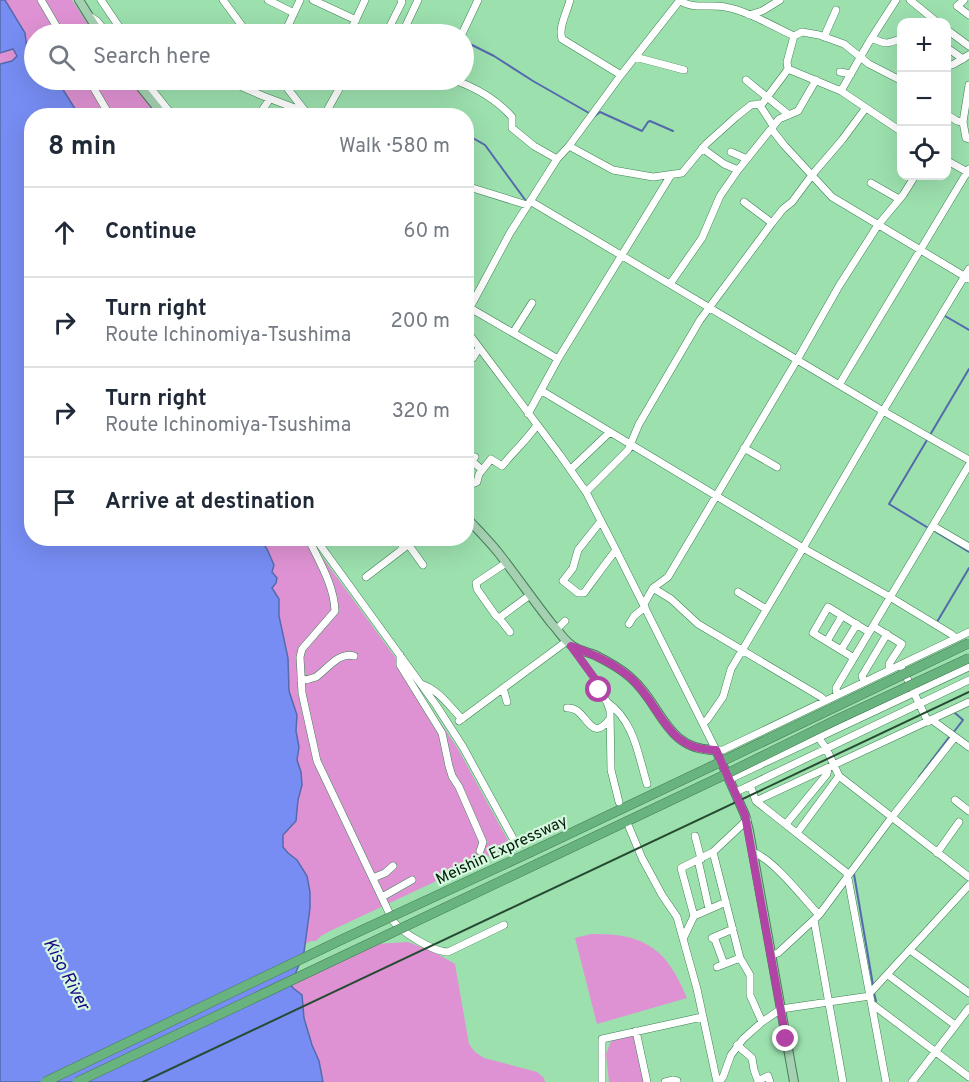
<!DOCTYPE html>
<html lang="en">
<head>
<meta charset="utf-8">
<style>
	body { margin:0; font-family:Overpass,sans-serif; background:#f2f2f3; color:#1f2937 }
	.controls { position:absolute; right:18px; top:18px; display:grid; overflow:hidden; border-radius:12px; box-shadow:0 6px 24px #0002 }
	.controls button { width:54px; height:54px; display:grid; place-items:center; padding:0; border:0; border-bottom:2px solid #e0e1e3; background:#fff; color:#1f2937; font:30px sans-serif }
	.stop { position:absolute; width:18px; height:18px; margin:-14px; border:4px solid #b144a4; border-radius:50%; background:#fff }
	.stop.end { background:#b144a4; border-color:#fff; box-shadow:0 2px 6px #0008 }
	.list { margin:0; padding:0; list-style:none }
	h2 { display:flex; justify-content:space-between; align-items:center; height:78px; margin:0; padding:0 24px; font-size:26px }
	h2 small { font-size:20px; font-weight:400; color:#747a83 }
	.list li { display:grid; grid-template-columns:39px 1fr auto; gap:18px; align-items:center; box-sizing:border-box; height:90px; padding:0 24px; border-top:2px solid #e0e1e3 }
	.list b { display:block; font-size:22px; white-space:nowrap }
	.list p { margin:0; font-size:20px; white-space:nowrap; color:#747a83 }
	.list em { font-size:20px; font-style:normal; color:#747a83 }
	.icon { flex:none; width:33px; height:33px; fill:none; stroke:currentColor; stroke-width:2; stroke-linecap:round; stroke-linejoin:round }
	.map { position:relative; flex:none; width:969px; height:1082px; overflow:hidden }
	.search { position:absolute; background:#fff; box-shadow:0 6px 24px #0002; left:24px; top:24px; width:450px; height:66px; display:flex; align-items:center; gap:15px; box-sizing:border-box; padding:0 21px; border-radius:33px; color:#747a83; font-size:22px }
	.panel { position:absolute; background:#fff; box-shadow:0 6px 24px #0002; left:24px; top:108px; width:450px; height:438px; border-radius:24px }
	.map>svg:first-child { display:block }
	.green { fill:#df92d3 }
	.water { fill:#778df3; stroke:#546aad; stroke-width:1.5 }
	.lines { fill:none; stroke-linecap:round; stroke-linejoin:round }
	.stream { stroke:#546aad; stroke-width:2 }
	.minor-casing { stroke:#3e8054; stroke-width:8 }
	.major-casing { stroke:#457d56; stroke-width:10 }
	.highway-casing { stroke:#457d56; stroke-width:10 }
	.minor { stroke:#fff; stroke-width:7 }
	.major { stroke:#a5d1b2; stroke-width:8 }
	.highway { stroke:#69b37f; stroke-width:9 }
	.rail { stroke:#274b32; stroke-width:2 }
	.highway-bridge-casing { stroke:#457d56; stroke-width:10; stroke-linecap:butt }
	.highway-bridge { stroke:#69b37f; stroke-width:9 }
	.route { stroke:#b144a4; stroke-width:8 }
	.labels { text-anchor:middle; stroke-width:4.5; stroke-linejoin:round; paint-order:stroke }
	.street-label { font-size:16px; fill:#011a09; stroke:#d6f8de }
	.water-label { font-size:18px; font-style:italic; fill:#1a0584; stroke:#d6f8de }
</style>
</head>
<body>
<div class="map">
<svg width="969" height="1082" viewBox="0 0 969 1082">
	<rect width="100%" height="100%" fill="#9ce0ae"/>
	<!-- green -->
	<path class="green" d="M0,0H72L94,34H34V54L24,56L0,66Z
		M51,80H130L158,115H68Z
		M253,539H309L416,686L458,749L511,846L330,931L321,936L316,941H311L299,947L282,859L271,588Z
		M591,934C645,933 667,949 687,998L597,1024L575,938Z
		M408,942L434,952L455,964L469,1044L475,1052L484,1058L537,1072L544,1078L545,1082H323L319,1061L312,1045L306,1022L291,985L375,944Z
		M634,1033L645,1082H609L606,1054L612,1039Z"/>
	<!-- water -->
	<path class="water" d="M0,0H5L25,33L27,49L34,51V80H57L79,115L32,116V538H260L267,549L274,565L272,572L277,578L276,583L272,588L279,599V616L288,658L289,691L297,715L296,731L299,747L297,760L301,772L302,785L298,800L296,821L283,835V847L288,853L297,860L307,876L310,892V908L304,952L291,985L293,988L302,995L304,1018L312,1045L319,1061L323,1082H0V64L12,61L17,56L13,49L0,53Z"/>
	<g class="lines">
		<!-- stream -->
		<path class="stream" d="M464,46L468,43L494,56L533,81L589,113
			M595,116L600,112L642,131L648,122L650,121L673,131
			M466,134L485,145L526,201
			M945,316L969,330
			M930,435L969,369
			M927,440L889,504L930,529
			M936,532L969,552
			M937,622L969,568
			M953,733L963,720L955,713
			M919,777L950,736
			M854,874L873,985
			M874,993L876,1001"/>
		<defs>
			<path id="minor" d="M41,0L61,34
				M101,0L124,34
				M223,0L248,34
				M268,0L294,13
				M313,0L356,20
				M570,0C567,12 558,28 562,39L621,75
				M679,0C693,10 709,4 725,7C745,10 775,27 794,36L802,32L819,35L844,44L869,64L902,81
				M910,0L937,22
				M964,0L957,6L969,15
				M749,15L762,11L780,0
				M91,17L97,21L108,34
				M946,29L969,46
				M288,34L286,30L300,0
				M349,34L365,0
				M386,34L402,2L401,0
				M402,34L418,0
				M462,34L478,0
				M824,37L836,10
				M872,38C886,45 888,44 902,38
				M946,47L963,59
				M635,57L684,70
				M946,67L954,64L969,55
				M788,69L841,91L902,132
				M840,72L851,74
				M89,80L110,116
				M144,80L173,116
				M226,80L263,96L300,110H304L314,116
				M281,80L305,111
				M454,80C477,88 496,99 512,117V128L534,146L557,159
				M746,80L789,115
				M841,91L869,42L896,0
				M759,104L772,124L773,131L784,145L832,197L969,279
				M169,111L184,116
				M946,114L957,121L963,122L966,138L969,139
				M258,116L270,99
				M324,116L344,80
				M963,122L969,85
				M569,146L613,170L653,177L682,173L706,144L736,117L751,105L762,104L786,72L788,69L787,62L794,36
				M702,148L724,164L738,170
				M731,152L747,159
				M946,160L969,173
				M871,183L899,199
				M466,186L527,205
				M530,201L883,411L969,460
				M744,202L772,223
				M670,284L702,238L720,196L738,170L779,119L798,111L816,80
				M470,308L558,359
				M466,315L510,233L557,159L569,146L621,75L680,0
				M466,330L560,455L586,492L616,550L716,750H723L969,632
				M513,333L532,303
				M466,356L473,358L479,348
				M839,385L969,169
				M542,391L803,548L890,597L951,634L956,638
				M528,414L558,359L671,175
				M744,448L777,467
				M475,457L472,461L482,470
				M571,469L610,432
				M586,492L628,450L639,424L700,320L772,223L783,209L792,202L812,175L842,140L865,109
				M466,494L472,484L477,482L479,474L491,459L502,466C513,452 527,440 537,425
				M601,521L578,550L573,568L563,581L578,593H584C595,578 605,564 616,550
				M933,526L969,547
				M308,538C319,561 334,585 335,611L302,649L300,657L302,693L317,761L393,921C401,932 434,952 448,952L504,925
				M315,538L436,705L463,747L515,842
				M397,538L404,548L415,538
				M408,544L423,565
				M506,563L476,583L477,589L496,616L499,618L530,595
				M366,577L404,548
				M653,588L671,599L698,624L821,697L825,701
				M738,592L766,609
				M644,604L653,588L668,577L797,360L839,286L878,225L903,195L915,176
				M499,618L510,632
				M629,624L634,616L645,607
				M873,626L902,644L889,664L890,669
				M557,629L565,621
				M827,641L842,616
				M571,646L595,679L599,690L607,702L610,711L611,770L619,802
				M841,650L857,624
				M400,655V665L442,733L449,766L452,776L459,787L483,842L480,851
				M854,658L813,633L828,607L869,632
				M903,670L928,722
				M301,680C306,680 311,679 316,677C327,669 340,651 354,656
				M864,682L862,676L887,634
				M421,684C438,689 450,707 462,719
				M503,688L507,702
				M837,695L836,688L969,465
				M607,702C634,721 638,754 647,784
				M567,708C587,706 589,745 609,720
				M932,720L969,747
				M459,721L567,641
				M703,723L707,720L723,697L731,669L803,548L883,411L969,269
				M818,737L826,748L839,776L969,877
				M730,779L969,667
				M750,785L756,801
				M736,792L969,680
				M955,800L969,811
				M786,824L827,774L828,768
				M629,827L642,858L662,895L677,917L697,989L717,1082
				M797,833L839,776
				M695,836L701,859
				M713,852L747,820
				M753,852C774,860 803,898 819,915
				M937,853L959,822
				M698,860L709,909
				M373,878L385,873L393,866
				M382,897L412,880
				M694,916L681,868L713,852L740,958L750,975V995L762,1022
				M814,920L843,1082
				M714,937L724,964
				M712,938L733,929
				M683,939L694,916L726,902
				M910,950L969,993
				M771,955L778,953L819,915L892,817L955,737
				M717,967L740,958
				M888,975L955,1025
				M870,993L969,885
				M872,1004L969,1077
				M636,1031L647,1082
				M737,1045L752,1058L754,1070L758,1081L768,1076L770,1082
				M602,1082V1039L702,1017
				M665,1082L673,1080L677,1081
				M719,1082L723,1077L731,1055L743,1039L762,1022L781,1009L870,996
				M886,1082L847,873L756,801L969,702
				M912,1082L969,1008"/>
			<path id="major" d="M79,0L100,34
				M135,80L164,116
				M466,517C476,528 487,539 497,551C516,575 533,600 552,624C558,630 563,639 570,644C576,650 587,652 595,655C607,661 620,668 630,677C662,704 665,751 716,750L745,815L749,831L794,1082"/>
			<path id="highway" d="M531,852L710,767
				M537,864L718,778"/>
		</defs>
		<!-- minor casing -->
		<use href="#minor" class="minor-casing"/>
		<!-- major casing -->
		<use href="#major" class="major-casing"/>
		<!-- highway casing -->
		<use href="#highway" class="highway-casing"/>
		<!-- minor -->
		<use href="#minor" class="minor"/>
		<!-- major -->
		<use href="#major" class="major"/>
		<!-- highway -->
		<use href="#highway" class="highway"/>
		<!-- rail -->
		<path class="rail" d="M143,1082L969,692"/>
		<defs>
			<path id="highway-bridge" d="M710,767L969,643
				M718,778L836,720L969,658
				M45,1082L343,939L531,852
				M77,1082L537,864"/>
		</defs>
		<!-- highway-bridge casing -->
		<use href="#highway-bridge" class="highway-bridge-casing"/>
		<!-- highway-bridge -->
		<use href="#highway-bridge" class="highway-bridge"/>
	</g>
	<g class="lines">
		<!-- route -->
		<path class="route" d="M599,690L595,679L571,646C593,654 614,663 632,679C662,707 666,751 716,750L745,815L786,1039"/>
	</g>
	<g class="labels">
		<!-- street labels -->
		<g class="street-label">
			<text transform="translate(501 849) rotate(-25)" y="6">Meishin Expressway</text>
		</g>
		<!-- water labels -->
		<g class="water-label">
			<text transform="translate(67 974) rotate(62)" y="6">Kiso River</text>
		</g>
	</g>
</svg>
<div class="controls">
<button>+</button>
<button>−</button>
<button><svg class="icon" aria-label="locate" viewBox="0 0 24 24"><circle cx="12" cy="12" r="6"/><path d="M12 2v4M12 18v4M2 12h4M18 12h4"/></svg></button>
</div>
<div class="stop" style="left:599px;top:690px"></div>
<div class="stop end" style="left:786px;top:1039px"></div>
<div class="search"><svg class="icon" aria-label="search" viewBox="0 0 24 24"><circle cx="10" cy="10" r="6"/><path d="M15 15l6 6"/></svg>Search here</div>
<section class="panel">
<h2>8 min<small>Walk · 580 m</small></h2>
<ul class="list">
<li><svg class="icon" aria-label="ahead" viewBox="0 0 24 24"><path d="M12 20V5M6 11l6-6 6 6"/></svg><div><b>Continue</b></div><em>60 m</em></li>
<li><svg class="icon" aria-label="right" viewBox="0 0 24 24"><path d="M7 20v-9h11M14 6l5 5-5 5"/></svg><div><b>Turn right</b><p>Route Ichinomiya-Tsushima</p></div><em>200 m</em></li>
<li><svg class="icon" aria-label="right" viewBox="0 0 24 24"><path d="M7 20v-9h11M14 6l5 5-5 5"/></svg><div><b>Turn right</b><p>Route Ichinomiya-Tsushima</p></div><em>320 m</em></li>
<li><svg class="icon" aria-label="arrive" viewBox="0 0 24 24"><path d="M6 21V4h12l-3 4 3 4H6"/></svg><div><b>Arrive at destination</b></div></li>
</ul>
</section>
</div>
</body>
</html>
